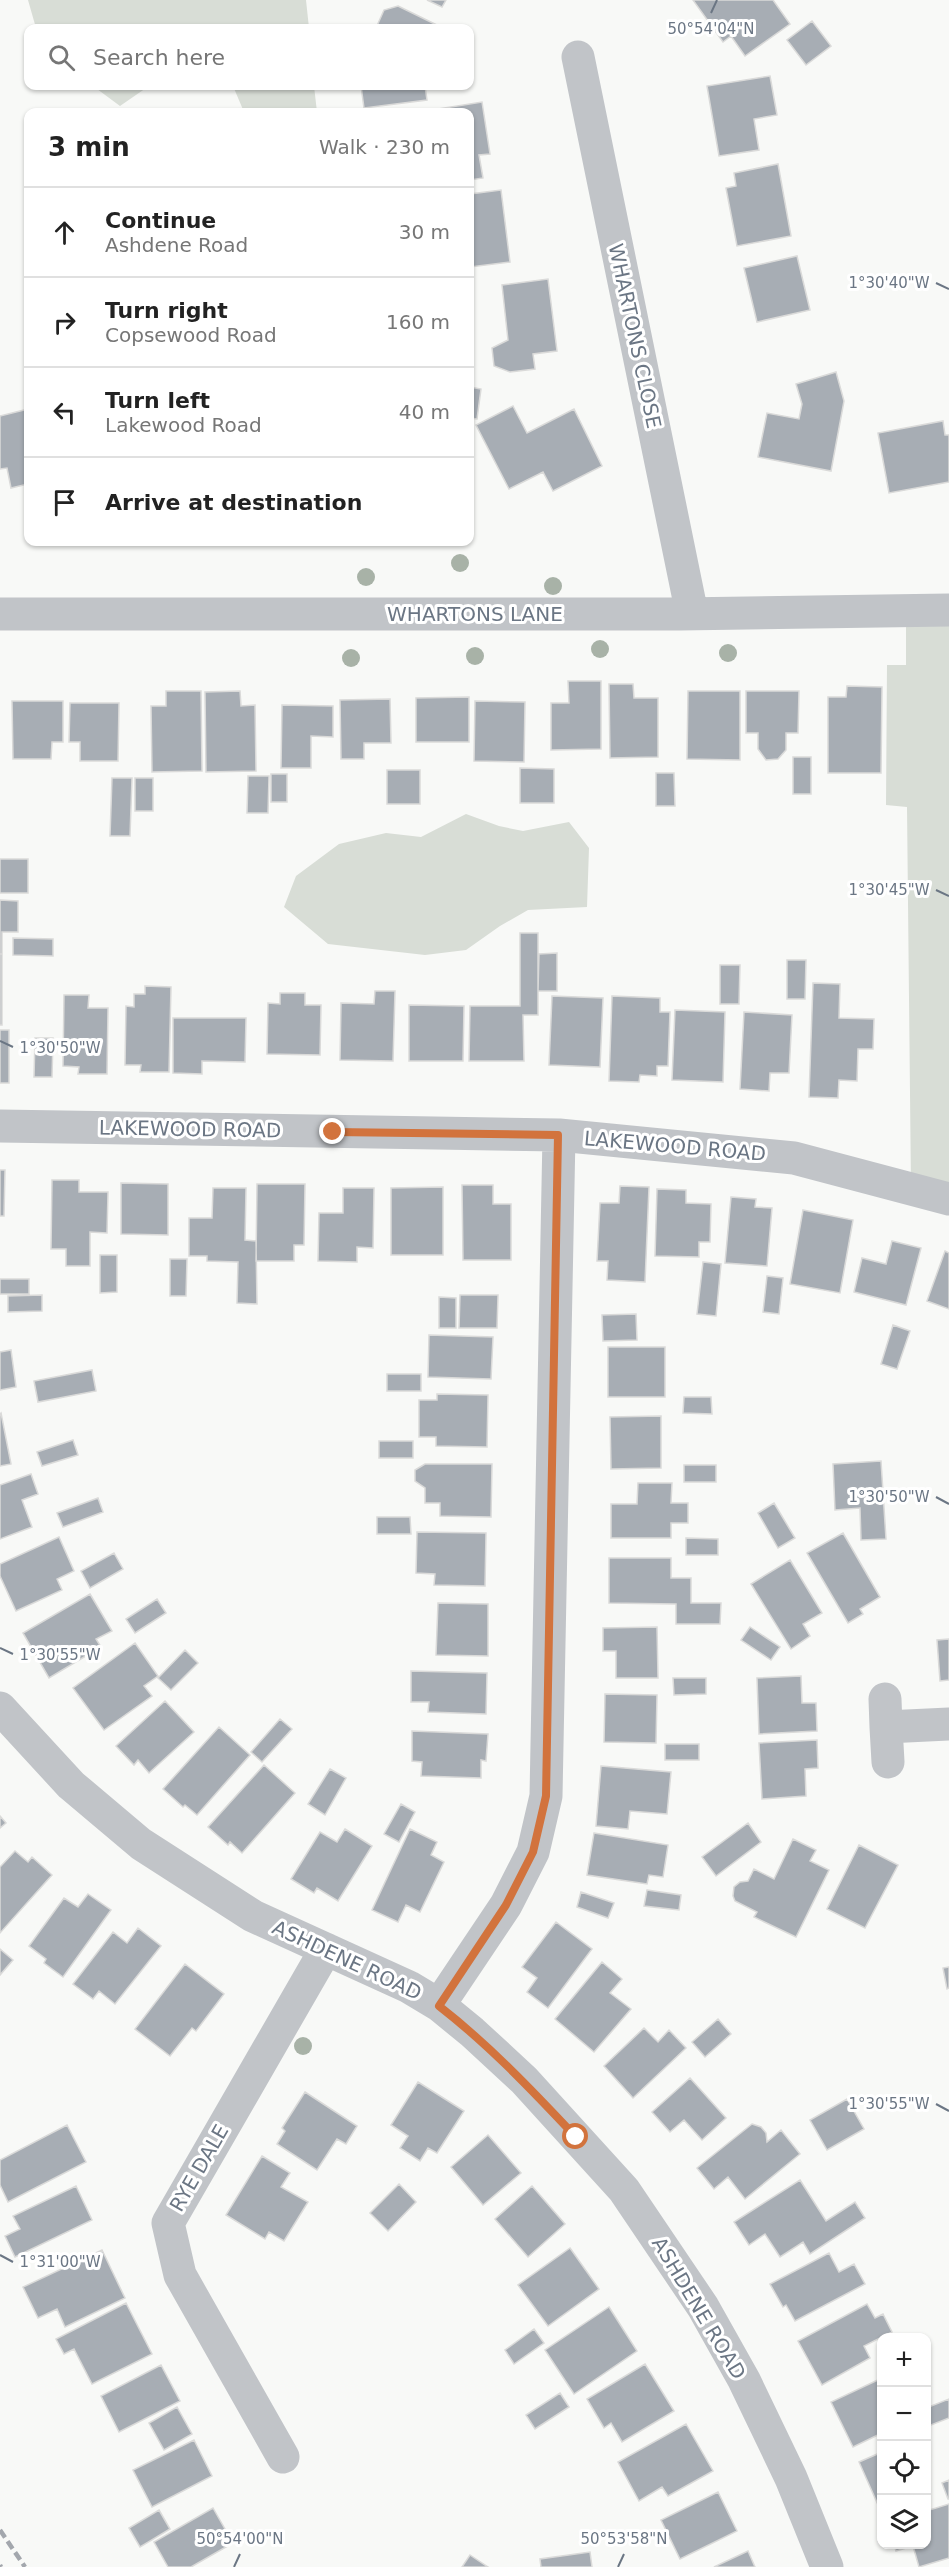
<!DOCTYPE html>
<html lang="en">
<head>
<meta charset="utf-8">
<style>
	body { margin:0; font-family:"DejaVu Sans",sans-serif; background:#f6f6f6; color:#222 }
	.controls { position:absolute; right:18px; bottom:18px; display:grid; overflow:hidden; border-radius:12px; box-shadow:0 2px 4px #0004 }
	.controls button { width:54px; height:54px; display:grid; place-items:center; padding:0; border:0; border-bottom:2px solid #e0e0e0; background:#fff; color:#222; font:30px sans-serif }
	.stop { position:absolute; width:18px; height:18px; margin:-14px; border:4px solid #d2733d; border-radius:50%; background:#fff }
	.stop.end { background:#d2733d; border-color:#fff; box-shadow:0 2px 6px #0008 }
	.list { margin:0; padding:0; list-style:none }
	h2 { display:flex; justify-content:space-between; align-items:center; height:78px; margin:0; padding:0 24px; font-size:26px }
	h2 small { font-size:20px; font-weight:400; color:#767676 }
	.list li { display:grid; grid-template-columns:39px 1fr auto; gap:18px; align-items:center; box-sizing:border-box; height:90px; padding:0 24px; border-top:2px solid #e0e0e0 }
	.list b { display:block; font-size:22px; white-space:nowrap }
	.list p { margin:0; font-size:20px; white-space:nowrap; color:#767676 }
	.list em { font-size:20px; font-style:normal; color:#767676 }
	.icon { flex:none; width:33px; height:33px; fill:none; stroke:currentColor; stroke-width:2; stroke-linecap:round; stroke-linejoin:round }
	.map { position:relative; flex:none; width:949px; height:2567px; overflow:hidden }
	.search { position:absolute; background:#fff; box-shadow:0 2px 4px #0004; left:24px; top:24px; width:450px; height:66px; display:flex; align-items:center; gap:15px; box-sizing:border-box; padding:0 21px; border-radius:12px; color:#767676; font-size:22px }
	.panel { position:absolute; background:#fff; box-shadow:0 2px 4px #0004; left:24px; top:108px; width:450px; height:438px; border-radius:12px }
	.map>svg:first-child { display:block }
	.green { fill:#d8ddd6 }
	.building { fill:#a7adb4; stroke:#dadad9; stroke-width:1.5 }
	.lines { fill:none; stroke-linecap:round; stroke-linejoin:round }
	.minor { stroke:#c1c4c8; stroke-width:33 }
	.rail { stroke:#a3a7ad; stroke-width:4.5; stroke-dasharray:9 4.5; stroke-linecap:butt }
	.tree { fill:#a8b2a7 }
	.route { stroke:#d2733d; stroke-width:8 }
	.ticks { fill:none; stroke:#6b7684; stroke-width:2 }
	.labels { text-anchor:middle; stroke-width:6; stroke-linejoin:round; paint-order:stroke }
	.street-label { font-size:20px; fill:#6b7684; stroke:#fff }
	.ticks-label { font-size:15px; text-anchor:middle; fill:#6b7684; stroke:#fff; stroke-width:6; stroke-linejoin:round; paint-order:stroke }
</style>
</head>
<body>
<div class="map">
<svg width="949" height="2567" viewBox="0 0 949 2567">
	<rect width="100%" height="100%" fill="#f8f9f7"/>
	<!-- green -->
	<path class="green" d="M28,0H306L309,28H36Z
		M93,86H149L120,106Z
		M233,86H314L317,112H244Z
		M949,610V1199L911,1189L907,807L886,805L887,665H906V612Z
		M466,814L499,826L523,831L569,822L589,848L587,907L528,910L500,926L466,950L425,955L328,944L284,907L296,876L339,844L386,833L421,837Z"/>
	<!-- building -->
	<path class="building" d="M427,0H446L442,7Z
		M693,0H773L790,24L745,56L731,36L723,42Z
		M398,6L443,28H376L384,10Z
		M812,21L831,46L806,65L787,40Z
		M770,76L777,115L754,119L759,150L719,156L707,86Z
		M361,86H425L427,100L364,108Z
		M482,102L490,154L479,155L483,178L470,180V112H426V111Z
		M778,164L791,236L737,246L726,188L736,186L734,173Z
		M501,190L510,262L470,267V194Z
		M797,256L810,310L757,322L744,268Z
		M548,279L557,351L533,354L535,369L510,372L494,366L492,348L508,340L502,285Z
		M836,372L844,401L831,471L758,457L767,413L799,419L802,404L796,384Z
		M470,387L481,389L477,419L470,418Z
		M513,406L527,433L574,409L602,466L553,491L543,472L509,489L476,425Z
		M28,409V484L11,488L7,468L0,469V416Z
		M943,421L945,435H949V482L889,493L878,433Z
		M568,681H601V749L551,750V703H569Z
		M609,684H633L634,698H658V757L610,758Z
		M847,686L882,687L881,773H828V697H846Z
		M166,691H201L202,771L152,772L151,706H166Z
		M240,691L241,706L255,705L256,771L206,772L205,692Z
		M688,691H740V760L687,759Z
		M746,691H799L798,733H786V750L778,759L766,760L758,749V733H746Z
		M469,697V742H416V698Z
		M390,699L391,743H364V759H341L340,700Z
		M12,701H63V742H52L51,759H13Z
		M475,701L525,702L524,762L474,761Z
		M70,703H119L118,761H80V742H69Z
		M282,705L333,706V737L311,736V768H281Z
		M793,757H811V794H793Z
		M520,768L554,769V803H520Z
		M387,770H420V804H387Z
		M656,773H674L675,806H656Z
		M271,774H287V802H271Z
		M248,776H269L268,813H247Z
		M112,778H132L130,836H110Z
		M135,778H153V811H135Z
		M0,859H28V893H0Z
		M0,900L18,901V932H2V954H0Z
		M520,933H538V1015H523L524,1061H469L470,1006H520Z
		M13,938L53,939V956L13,955Z
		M557,953V991H538L539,954Z
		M0,954H2V1025H0Z
		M787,960H806L805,999H787Z
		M720,965H740L739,1004H720Z
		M813,983L840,984L839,1018L874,1019L873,1049H858L857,1081L839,1080L838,1098L809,1097Z
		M145,986L171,987L169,1072H140L141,1065H125L126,1006L134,1007V994H145Z
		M375,991H395L393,1061L340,1060L341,1003L374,1004Z
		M280,993H305V1005H321L320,1055L267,1054L268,1003L280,1004Z
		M64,995H89L88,1008H108L107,1074H78L79,1067L63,1066Z
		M552,996L603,998L600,1067L549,1065Z
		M612,996L660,998V1012H670L668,1066H657V1076L640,1075L639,1082L609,1081Z
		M409,1005L464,1006L463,1061H409Z
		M675,1010L725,1012L723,1082L672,1080Z
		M744,1012L792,1015L789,1073H770L769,1091L740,1089Z
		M173,1018H246L245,1062L202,1061V1074L173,1073Z
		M0,1030H9V1083H0Z
		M35,1038H53L52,1077H34Z
		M0,1170H5L4,1216H0Z
		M52,1180H79V1192H108L107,1233L90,1232V1266H66V1249H51Z
		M121,1183L168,1184V1235L121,1234Z
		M257,1184H305L304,1245H294V1261H256Z
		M462,1185H493V1204H511V1260H463Z
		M620,1186L649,1187L645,1282L607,1280L608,1261H597L600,1203H619Z
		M443,1187V1255H391V1188Z
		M213,1188H246L245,1240L256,1241L257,1304L237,1303L238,1262L207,1261V1256H189V1218H212Z
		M343,1188H374L373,1248L357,1247V1262L318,1261L319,1213H343Z
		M657,1189L686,1190V1203L711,1204L710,1242H699V1257L655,1256Z
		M731,1197L756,1199L755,1207L772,1208L767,1266L725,1263Z
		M803,1210L853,1220L840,1293L790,1284Z
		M892,1241L921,1248L906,1305L854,1292L862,1258L886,1264Z
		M945,1251L949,1253V1309L927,1301Z
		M100,1255H117V1292L100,1293Z
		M170,1259H187L186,1296H170Z
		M703,1262L721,1264L716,1316L697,1314Z
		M767,1276L783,1278L779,1314L763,1312Z
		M0,1279H29V1294H0Z
		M42,1295V1311L8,1312V1296Z
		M460,1295H498L497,1328H459Z
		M439,1297L456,1298V1328H439Z
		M636,1314L637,1340L603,1341L602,1315Z
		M893,1325L910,1331L897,1369L881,1364Z
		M429,1335L493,1337L491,1379L428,1377Z
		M608,1347H665V1397H608Z
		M11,1350L16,1387L0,1390V1352Z
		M92,1370L96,1391L38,1402L34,1381Z
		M387,1374H421V1391H387Z
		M437,1394L488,1395L487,1447L436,1446V1437H419V1400H437Z
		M684,1397H711L712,1414L683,1413Z
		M1,1413L11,1464L0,1466V1414Z
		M661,1416V1468L611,1469L610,1417Z
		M73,1440L78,1455L42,1466L37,1452Z
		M379,1441H413V1458H379Z
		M881,1461L886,1539L861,1540L860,1508L835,1510L833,1464Z
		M425,1464H492L491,1517L440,1516V1503H425V1488L415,1481V1470Z
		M684,1465H716V1482H684Z
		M31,1474L38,1494L22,1500L32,1527L0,1539V1485Z
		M638,1483H672L671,1503H688V1523H671V1538H611V1504H637Z
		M98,1498L103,1512L63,1527L57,1513Z
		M774,1503L795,1538L778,1548L758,1513Z
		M377,1517H410L411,1534H377Z
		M417,1532L486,1533L485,1586L434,1585L435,1574L416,1573Z
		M843,1533L880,1597L860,1609L863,1614L848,1623L807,1553Z
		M59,1537L74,1571L57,1579L62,1590L16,1611L0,1576V1564Z
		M686,1538L718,1539V1555H686Z
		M114,1553L123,1569L90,1588L81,1571Z
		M609,1558H671V1578H691V1603H721L720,1624H676V1604L609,1603Z
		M790,1560L822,1613L803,1624L810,1636L791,1649L751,1584Z
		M90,1594L112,1631L96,1639L101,1647L49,1678L23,1633Z
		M157,1599L166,1613L135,1633L126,1619Z
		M438,1603L488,1604V1656L436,1655Z
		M657,1627L658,1678H616V1651H603V1628Z
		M750,1627L780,1647L771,1660L741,1640Z
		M949,1639V1680L940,1681L937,1640Z
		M135,1643L158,1676L144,1686L152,1696L104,1730L73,1688Z
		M185,1650L198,1663L171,1690L158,1678Z
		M411,1671L487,1673L486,1714L428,1712L429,1702H411Z
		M801,1676L802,1703H816L817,1731L759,1734L757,1678Z
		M673,1678H706V1694L674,1695Z
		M605,1694L657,1695L656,1743L604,1742Z
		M165,1701L194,1732L149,1773L138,1760L134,1765L116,1746Z
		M280,1719L292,1729L262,1762L251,1752Z
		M219,1727L250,1755L197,1815L185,1805L183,1807L163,1789Z
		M412,1731L488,1734L486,1761L481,1760V1778L421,1776L422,1762L412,1761Z
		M817,1740L818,1768L805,1769L806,1796L762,1799L759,1743Z
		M665,1744H699V1760H665Z
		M264,1765L295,1793L242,1853L230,1842L228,1845L208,1827Z
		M601,1766L671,1772L667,1814L630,1811L628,1829L596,1826Z
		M330,1769L346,1778L325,1815L308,1804Z
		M401,1804L415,1812L399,1842L384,1834Z
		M0,1816L6,1823L0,1828Z
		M748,1823L761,1842L716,1876L702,1857Z
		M345,1829L372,1846L338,1901L317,1888L314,1893L291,1879L320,1832L337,1842Z
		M410,1829L437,1842L431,1855L444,1862L420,1912L406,1905L398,1922L372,1910Z
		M594,1833L668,1845L663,1877L649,1875L647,1884L587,1875Z
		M793,1839L816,1850L810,1861L829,1870L796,1937L754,1917L757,1912L735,1901L733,1896L734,1887L740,1882L748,1881L754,1869L774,1879Z
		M859,1845L898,1865L865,1928L827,1909Z
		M15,1851L28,1862L32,1857L52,1875L0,1933V1867Z
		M647,1890L681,1895L679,1910L644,1906Z
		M581,1892L614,1903L608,1918L577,1907Z
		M88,1894L111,1910L63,1977L44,1963L46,1959L29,1946L64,1898L78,1907Z
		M556,1922L592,1949L548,2008L527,1992L537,1978L522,1967Z
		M138,1928L161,1946L115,2004L99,1991L93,1999L73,1984L113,1932L127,1943Z
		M0,1949L13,1960L0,1975Z
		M602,1962L622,1979L610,1993L631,2009L594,2052L555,2019Z
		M185,1964L224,1994L196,2031L192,2028L170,2056L135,2029Z
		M949,1967V1988L947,1989L943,1968Z
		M718,2019L731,2034L705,2057L692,2042Z
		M644,2028L658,2042L669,2030L686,2048L633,2098L604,2066Z
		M690,2078L726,2118L702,2140L684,2120L670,2132L652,2112Z
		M418,2082L464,2111L437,2153L428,2148L420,2161L400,2148L408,2136L391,2125Z
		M305,2092L357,2126L346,2144L337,2139L317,2170L277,2144L285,2131L282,2128Z
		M847,2099L864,2129L827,2150L810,2120Z
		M752,2124L761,2127L766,2133L767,2142L781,2130L800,2154L745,2199L728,2177L714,2189L697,2168Z
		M67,2125L86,2162L8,2202L0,2185V2160Z
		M488,2135L521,2173L483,2205L451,2167Z
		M262,2156L290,2173L281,2187L308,2202L284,2241L269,2232L265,2239L226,2215Z
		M800,2180L826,2221L855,2202L865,2218L810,2254L803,2242L780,2257L765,2234L749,2245L734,2222Z
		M399,2184L416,2202L388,2231L370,2213Z
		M76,2186L92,2220L15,2257L5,2236L20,2229L13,2216Z
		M532,2186L565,2224L528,2257L495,2219Z
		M570,2248L599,2289L548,2326L518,2285Z
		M102,2250L125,2298L65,2327L57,2309L38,2318L23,2287Z
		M829,2253L839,2272L854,2264L865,2284L795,2321L786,2305L783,2307L770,2284Z
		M126,2303L152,2354L92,2384L74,2349L64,2354L56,2339Z
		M867,2304L875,2318L883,2314L892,2332L864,2346L870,2358L822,2385L798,2341Z
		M609,2307L637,2351L574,2394L545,2350Z
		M534,2329L544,2343L514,2364L505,2350Z
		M645,2364L674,2411L622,2442L611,2423L604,2428L587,2399Z
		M161,2365L180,2401L119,2432L101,2396Z
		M882,2378V2433L853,2447L831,2402Z
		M560,2393L569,2407L535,2429L526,2415Z
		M949,2399V2418L926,2427V2408Z
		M177,2407L192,2434L164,2450L149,2423Z
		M686,2424L713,2471L668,2496L662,2487L639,2501L618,2462Z
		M194,2440L212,2476L152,2507L133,2470Z
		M882,2452V2506L879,2507L859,2462Z
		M949,2480V2499H948L942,2483Z
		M718,2492L737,2531L680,2559L661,2520Z
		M949,2504V2558L919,2567L913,2546L896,2551L894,2544H926V2511Z
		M213,2508L233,2543L191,2567H168L154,2542Z
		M159,2510L170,2529L140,2547L129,2528Z
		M748,2551L755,2567H714Z
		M590,2552L592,2567H541L540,2559Z
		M470,2555L488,2567H462Z"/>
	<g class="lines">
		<!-- minor -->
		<path class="minor" d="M578,57L692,614
			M0,614H680L949,610
			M0,1126L559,1135L794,1158L949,1199
			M885,1699L886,1727
			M0,1708L71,1785L141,1844L253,1916L409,1987L439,2005L472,2032L524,2080L624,2190L703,2307L744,2380L791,2478L827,2567
			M888,1762L886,1727L949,1724
			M439,2005L506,1905L533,1852L546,1796L559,1135
			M283,2457L180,2275L168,2223L326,1949"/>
		<!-- rail -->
		<path class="rail" d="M0,2530L25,2567
			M0,2565L1,2567"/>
	</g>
	<!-- trees -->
	<g class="tree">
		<circle cx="460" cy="563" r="9"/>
		<circle cx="366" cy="577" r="9"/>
		<circle cx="553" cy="586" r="9"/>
		<circle cx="600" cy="649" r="9"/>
		<circle cx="728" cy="653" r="9"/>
		<circle cx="475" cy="656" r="9"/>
		<circle cx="351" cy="658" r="9"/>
		<circle cx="303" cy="2046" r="9"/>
	</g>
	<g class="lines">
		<!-- route -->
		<path class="route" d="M333,1132L558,1135L546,1796L533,1852L506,1905L439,2006C489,2045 532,2090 576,2137"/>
	</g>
	<!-- ticks -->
	<path class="ticks" d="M711,13L717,0M936,283L949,289M936,890L949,896M0,1041L13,1047M936,1497L949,1504M0,1648L13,1654M936,2104L949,2111M0,2255L13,2262M234,2567L240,2554M618,2567L624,2554"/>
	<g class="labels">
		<!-- street labels -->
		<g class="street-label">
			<text transform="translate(635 336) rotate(78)" y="7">WHARTONS CLOSE</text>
			<text x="475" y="621">WHARTONS LANE</text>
			<text transform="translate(190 1129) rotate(1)" y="7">LAKEWOOD ROAD</text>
			<text transform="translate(675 1146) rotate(5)" y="7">LAKEWOOD ROAD</text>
			<text transform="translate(347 1960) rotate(25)" y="7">ASHDENE ROAD</text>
			<text transform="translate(199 2168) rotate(-60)" y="7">RYE DALE</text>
			<text transform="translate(699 2308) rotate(59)" y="7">ASHDENE ROAD</text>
		</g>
	</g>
	<g class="ticks-label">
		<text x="711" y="34">50°54'04"N</text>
		<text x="889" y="288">1°30'40"W</text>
		<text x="889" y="895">1°30'45"W</text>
		<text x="60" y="1053">1°30'50"W</text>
		<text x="889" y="1502">1°30'50"W</text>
		<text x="60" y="1660">1°30'55"W</text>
		<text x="889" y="2109">1°30'55"W</text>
		<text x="60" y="2267">1°31'00"W</text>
		<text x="240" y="2544">50°54'00"N</text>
		<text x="624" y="2544">50°53'58"N</text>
	</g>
</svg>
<div class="controls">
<button>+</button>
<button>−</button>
<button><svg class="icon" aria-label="locate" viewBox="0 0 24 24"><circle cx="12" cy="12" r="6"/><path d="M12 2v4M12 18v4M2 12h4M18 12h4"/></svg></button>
<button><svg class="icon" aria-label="layers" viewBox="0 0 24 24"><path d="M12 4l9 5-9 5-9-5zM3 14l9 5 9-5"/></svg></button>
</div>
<div class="stop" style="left:576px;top:2137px"></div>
<div class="stop end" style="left:333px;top:1132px"></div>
<div class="search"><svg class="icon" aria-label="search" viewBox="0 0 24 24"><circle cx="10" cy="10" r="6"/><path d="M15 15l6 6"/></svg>Search here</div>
<section class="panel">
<h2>3 min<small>Walk · 230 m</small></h2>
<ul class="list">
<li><svg class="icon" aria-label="ahead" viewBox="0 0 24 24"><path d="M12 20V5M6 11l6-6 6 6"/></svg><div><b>Continue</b><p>Ashdene Road</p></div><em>30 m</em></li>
<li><svg class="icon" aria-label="right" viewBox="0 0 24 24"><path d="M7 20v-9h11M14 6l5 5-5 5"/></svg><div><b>Turn right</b><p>Copsewood Road</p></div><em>160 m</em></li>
<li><svg class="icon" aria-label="left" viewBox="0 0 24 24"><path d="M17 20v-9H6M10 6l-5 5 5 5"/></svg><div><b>Turn left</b><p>Lakewood Road</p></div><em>40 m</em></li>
<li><svg class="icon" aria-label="arrive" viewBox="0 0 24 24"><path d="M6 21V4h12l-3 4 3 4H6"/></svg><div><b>Arrive at destination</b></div></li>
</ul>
</section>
</div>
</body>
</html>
